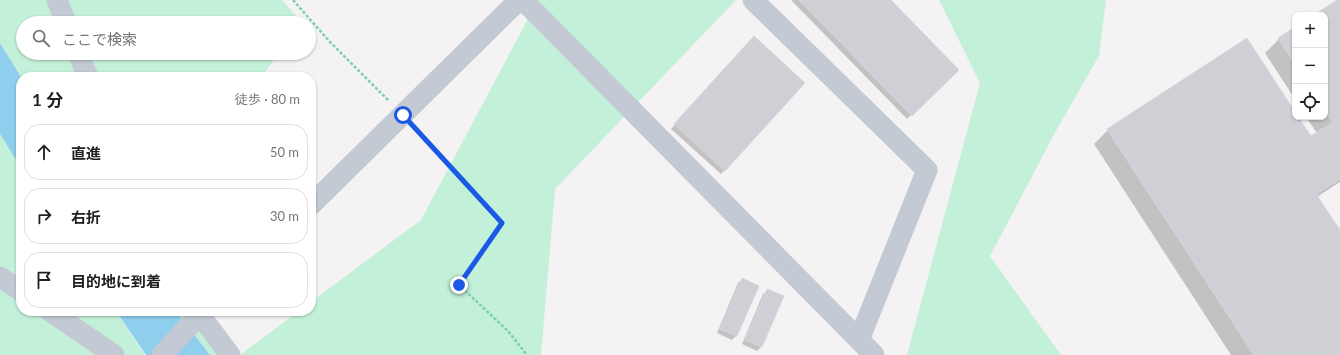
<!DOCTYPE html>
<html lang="ja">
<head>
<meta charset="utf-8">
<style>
	body { margin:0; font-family:Lato,"Noto Sans JP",sans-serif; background:#f2f2f2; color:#202124 }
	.controls { position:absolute; right:12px; top:12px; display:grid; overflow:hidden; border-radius:8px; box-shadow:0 1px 3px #0004 }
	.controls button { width:36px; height:36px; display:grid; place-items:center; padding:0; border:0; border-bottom:1px solid #e0e0e0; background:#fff; color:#202124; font:20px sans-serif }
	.stop { position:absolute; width:12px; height:12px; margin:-9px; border:3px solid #1a59e6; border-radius:50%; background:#fff }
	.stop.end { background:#1a59e6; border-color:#fff; box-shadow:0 1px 4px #0008 }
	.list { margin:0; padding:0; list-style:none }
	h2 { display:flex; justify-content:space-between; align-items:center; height:52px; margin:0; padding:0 16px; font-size:17px }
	h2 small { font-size:13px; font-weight:400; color:#757577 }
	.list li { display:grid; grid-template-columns:26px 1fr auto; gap:12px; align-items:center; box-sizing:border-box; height:56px; margin:0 8px 8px; padding:0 8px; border:1px solid #e0e0e0; border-radius:16px }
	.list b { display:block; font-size:15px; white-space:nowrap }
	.list em { font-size:13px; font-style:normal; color:#757577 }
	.icon { flex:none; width:22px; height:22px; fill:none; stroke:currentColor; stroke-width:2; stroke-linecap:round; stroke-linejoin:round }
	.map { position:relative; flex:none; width:1340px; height:355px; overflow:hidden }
	.search { position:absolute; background:#fff; box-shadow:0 1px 3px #0004; left:16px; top:16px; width:300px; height:44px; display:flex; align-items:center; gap:10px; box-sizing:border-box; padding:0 14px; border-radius:22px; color:#757577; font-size:15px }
	.panel { position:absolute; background:#fff; box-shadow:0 1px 3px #0004; left:16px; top:72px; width:300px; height:244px; border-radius:16px }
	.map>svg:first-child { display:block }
	.green { fill:#c2f0d9 }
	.water { fill:#8fceed }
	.shadow { fill:#0003 }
	.building { fill:#ced0d6; stroke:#d6d7dd }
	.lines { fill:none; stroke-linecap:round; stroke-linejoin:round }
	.path { stroke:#79cfaf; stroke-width:2.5; stroke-dasharray:3 2; stroke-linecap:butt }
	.minor { stroke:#c3cad3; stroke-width:21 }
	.route { stroke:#1a59e6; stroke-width:5 }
</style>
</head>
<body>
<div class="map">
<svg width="1340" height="355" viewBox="0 0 1340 355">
	<rect width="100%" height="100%" fill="#f4f2f2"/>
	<!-- green -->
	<path class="green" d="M0,0H282L302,23H23V53H279L261,77H21L0,43Z
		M538,0H736L555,189L541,355H240L299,311H311V302L421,220Z
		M939,0H1106L1099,56L1058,127L990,256L1061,355H907L980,83Z
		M0,134L21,168V291L0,277Z
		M0,280L21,295V311H44L107,355H0Z
		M50,311H116L145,355H114Z
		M176,311H203L230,355H210Z"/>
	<!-- water -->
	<path class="water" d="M0,43L21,77V168L0,134Z
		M116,311H176L210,355H146Z"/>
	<!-- shadow -->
	<path class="shadow" d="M791,0H890L958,70L907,119Z
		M1339,0L1340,182L1317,197L1340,232V355H1231L1094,144L1108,130L1295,114V117H1297L1310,138L1317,133L1306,117H1325V15H1316Z
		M1295,29V99L1265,53L1279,39Z
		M750,41L725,170L721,174L671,129Z
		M742,279L758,286L736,336L732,340L717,333L738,283Z
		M768,290L762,346L757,351L742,344L763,294Z"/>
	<!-- building -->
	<path class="building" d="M799,0H891L959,70L912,116Z
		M1337,0H1340V179L1316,194L1340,230V355H1254L1107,129L1247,38L1295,112V117H1298L1311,136L1333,122L1325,110V15H1314Z
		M1295,27V64L1278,38Z
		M754,36L805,83L725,171L674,124Z
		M742,278L759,286L737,336L720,329Z
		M767,289L784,296L762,347L745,340Z"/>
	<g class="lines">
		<!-- path -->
		<path class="path" d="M293,0L330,42L389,101
			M416,130L502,223L459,285L508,331L527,355"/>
		<!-- minor -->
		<path class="minor" d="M57,0L66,23
			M523,0L874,355
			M753,0L927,170L859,340
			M78,53L88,77
			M311,205L519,0
			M0,277L21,291
			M50,311L114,355
			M197,311L230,355
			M162,355L203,311"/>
	</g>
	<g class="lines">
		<!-- route -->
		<path class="route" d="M403,115L502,223L459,285"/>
	</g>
</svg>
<div class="controls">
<button>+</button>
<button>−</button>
<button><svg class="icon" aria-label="locate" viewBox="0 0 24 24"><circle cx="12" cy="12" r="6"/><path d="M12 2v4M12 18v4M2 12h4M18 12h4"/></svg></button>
</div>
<div class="stop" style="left:403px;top:115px"></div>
<div class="stop end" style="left:459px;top:285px"></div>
<div class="search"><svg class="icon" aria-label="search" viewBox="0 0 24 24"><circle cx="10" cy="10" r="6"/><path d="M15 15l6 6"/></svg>ここで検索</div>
<section class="panel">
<h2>1 分<small>徒歩 · 80 m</small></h2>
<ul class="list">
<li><svg class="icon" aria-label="ahead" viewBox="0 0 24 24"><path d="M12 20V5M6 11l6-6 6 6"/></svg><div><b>直進</b></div><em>50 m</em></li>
<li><svg class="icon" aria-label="right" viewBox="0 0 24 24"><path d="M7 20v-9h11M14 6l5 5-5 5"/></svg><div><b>右折</b></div><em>30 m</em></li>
<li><svg class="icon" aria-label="arrive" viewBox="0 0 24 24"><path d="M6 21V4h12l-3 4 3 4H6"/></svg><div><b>目的地に到着</b></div></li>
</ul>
</section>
</div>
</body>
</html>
